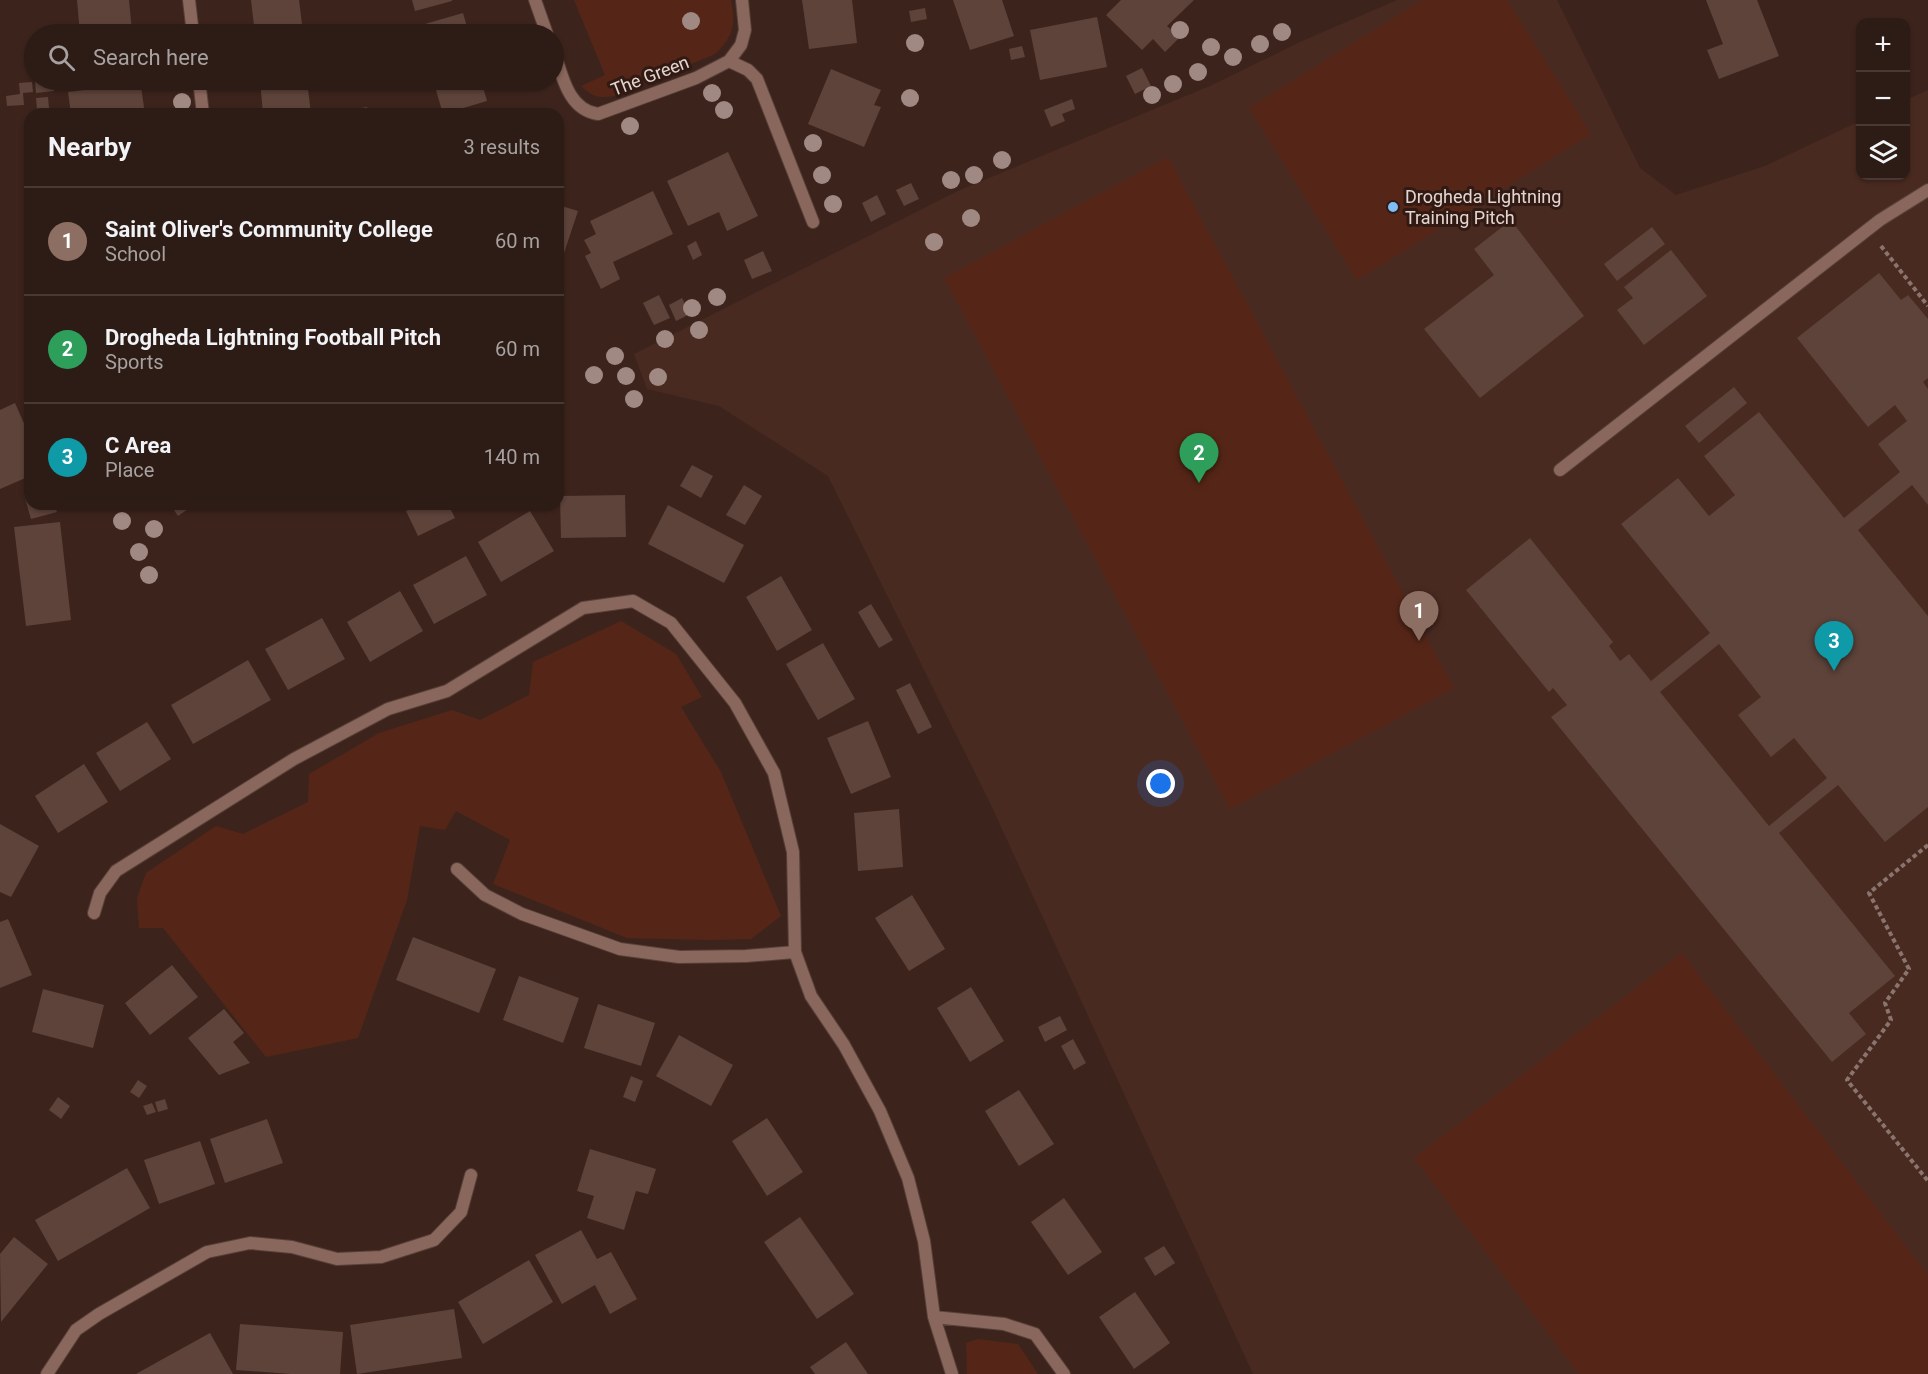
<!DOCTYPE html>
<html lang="en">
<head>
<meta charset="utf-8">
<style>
	body { margin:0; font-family:Roboto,sans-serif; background:#35241e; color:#f1f3f6 }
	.controls { position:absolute; right:18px; top:18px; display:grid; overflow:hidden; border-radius:12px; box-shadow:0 2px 4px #0004 }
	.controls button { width:54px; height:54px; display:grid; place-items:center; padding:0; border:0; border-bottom:2px solid #483934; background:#2d1b15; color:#f1f3f6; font:30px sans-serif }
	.you { position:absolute; left:1161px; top:784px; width:21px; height:21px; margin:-15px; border:4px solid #fff; border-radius:50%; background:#1a73e8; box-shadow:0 0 0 9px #1a73e833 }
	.badge { display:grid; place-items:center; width:39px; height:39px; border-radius:50%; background:#7fbdf9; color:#fff; font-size:20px; font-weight:700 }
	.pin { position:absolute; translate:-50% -50px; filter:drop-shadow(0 2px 3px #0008) }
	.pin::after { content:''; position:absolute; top:32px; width:21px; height:18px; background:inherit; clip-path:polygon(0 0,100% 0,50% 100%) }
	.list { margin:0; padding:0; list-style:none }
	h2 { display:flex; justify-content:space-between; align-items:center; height:78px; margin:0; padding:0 24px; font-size:26px }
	h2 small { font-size:20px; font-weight:400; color:#a7a1a0 }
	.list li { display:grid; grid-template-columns:39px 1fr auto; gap:18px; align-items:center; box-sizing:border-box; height:108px; padding:0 24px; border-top:2px solid #483934 }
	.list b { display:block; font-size:22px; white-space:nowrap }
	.list p { margin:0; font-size:20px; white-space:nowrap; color:#a7a1a0 }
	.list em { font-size:20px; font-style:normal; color:#a7a1a0 }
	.icon { flex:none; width:33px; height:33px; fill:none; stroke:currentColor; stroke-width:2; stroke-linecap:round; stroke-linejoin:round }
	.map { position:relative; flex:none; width:1928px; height:1374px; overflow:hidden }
	.search { position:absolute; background:#2d1b15; box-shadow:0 2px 4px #0004; left:24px; top:24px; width:540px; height:66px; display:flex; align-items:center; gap:15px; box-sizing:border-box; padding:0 21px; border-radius:33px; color:#a7a1a0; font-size:22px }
	.panel { position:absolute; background:#2d1b15; box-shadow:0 2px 4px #0004; left:24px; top:108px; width:540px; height:402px; border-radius:18px }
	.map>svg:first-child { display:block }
	.built { fill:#492a21 }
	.green { fill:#552617 }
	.building { fill:#5d433a; fill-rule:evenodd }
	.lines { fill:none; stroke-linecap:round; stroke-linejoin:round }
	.service-casing { stroke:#574039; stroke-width:14 }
	.minor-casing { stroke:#574039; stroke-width:14 }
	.path { stroke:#89756e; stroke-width:4; stroke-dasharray:4.5 3; stroke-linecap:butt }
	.service { stroke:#8a675d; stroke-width:12 }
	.minor { stroke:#8a675d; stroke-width:12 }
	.tree { fill:#a08982 }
	.poi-dot { fill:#7fbdf9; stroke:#311a13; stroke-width:2 }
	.labels { text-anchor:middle; stroke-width:6; stroke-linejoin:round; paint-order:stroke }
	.street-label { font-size:18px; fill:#e5d5d0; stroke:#311a13 }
	.poi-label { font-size:18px; fill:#e5d5d0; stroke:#311a13; text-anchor:start }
</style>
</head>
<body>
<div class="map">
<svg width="1928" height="1374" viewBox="0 0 1928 1374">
	<rect width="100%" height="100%" fill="#3c241c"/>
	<!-- built -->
	<path class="built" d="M1397,0H1557L1640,168L1676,195L1765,166L1860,121V176H1906V100L1928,90V1374H1253L991,805L828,476L719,406L647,389L634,354L958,191L1212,85L1300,42Z"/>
	<!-- green -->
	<path class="green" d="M574,0H731C736,25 733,37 715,54L615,96C599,98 594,98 581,86L605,75Z
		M1422,0H1507L1591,134L1357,280L1249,108Z
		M1168,157L1454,688L1230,809L944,278Z
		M621,621L676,654L702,697L681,707L721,772L781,916L751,939L709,940L627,938L493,884L510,840L456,811L445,830L420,826L407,900L358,1038L266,1057L163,928H139L137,898L146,873L216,826L243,834L308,802L309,774L379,733L452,710L480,720L529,695L533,662Z
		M1682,953L1928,1275V1374H1579L1414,1158Z
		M978,1339L1018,1344L1038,1374H967L966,1343Z"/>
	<!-- building -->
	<path class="building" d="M77,0H129L132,31L80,34Z
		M251,0H299L303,32L286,34H255Z
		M412,0H452V1L415,11Z
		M802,0H852L857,43L809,49Z
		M953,0H1002L1014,36L970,50Z
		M1121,0H1194L1167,26L1180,37L1165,52L1153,39L1142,50L1106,15Z
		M1706,0H1757L1779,56L1719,79L1707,50L1723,44Z
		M925,8L927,19L911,22L909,11Z
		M463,13L469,34H420L418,26Z
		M1097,17L1107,67L1040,80L1030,30Z
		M1022,46L1025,57L1011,60L1009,49Z
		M1142,68L1151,86L1135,94L1126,76Z
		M831,69L881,90L874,105L881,107L864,147L808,124Z
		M35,80H53L54,91L36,93Z
		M92,80H140L145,114H71L68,92L93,89Z
		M260,80H307L311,114H263Z
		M433,80H481L487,101L443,114Z
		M32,82L33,92L23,93L24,105L7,106L6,96L20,94L19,83Z
		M48,97L49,108L37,109L36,98Z
		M1072,99L1075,109L1062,114L1065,121L1051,127L1044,110Z
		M367,107L368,114H346L345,111Z
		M728,152L758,216L727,231L719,212L688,226L667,181Z
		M911,183L919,199L904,206L896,190Z
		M653,191L673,234L613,262L620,279L601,289L585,256L591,253L584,240L596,234L590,221Z
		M877,195L886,214L871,222L862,203Z
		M558,205L578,211L563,256L558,255Z
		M1511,220L1584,316L1480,398L1424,329L1494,275L1474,249Z
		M1652,227L1665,244L1617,281L1604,264Z
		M696,241L702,255L693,260L687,246Z
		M1671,250L1707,296L1644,345L1617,310L1633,298L1624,287Z
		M763,251L772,271L752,279L744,260Z
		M1879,273L1901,300L1908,295L1928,319V378L1923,382L1928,389V505L1912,485L1858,530L1928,616V807L1885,842L1838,785L1779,833L1895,976L1849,1013L1866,1034L1832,1062L1551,717L1567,705L1553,688L1549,692L1466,590L1530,538L1613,642L1609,646L1620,661L1629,654L1651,681L1710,633L1621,524L1678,478L1709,516L1735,495L1704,456L1759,412L1844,518L1900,472L1878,444L1907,421L1895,405L1868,427L1797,338ZM1719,644L1761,697L1738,715L1771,757L1794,738L1827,778L1769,826L1660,692Z
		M659,295L670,318L654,325L643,303Z
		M682,298L690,314L676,321L669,305Z
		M1734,387L1747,403L1699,443L1685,426Z
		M15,403L30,437V476L0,489V410Z
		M692,465L713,476L701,498L680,486Z
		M744,485L762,496L745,525L726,515Z
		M30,494V504H54L57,512L31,519L24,495Z
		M625,495L626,537L561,538L560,496Z
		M170,504H188L191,507L178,516Z
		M421,504H448L455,518L418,536L406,511Z
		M668,505L744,545L724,583L648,544Z
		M530,511L554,551L501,582L478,542Z
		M60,522L71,620L26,626L14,527Z
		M466,556L487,595L434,624L413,585Z
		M781,576L812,630L777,651L746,597Z
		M400,591L423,631L370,662L347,622Z
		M871,604L893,640L879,648L858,612Z
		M322,618L345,659L288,690L265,649Z
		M823,643L855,699L818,720L786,664Z
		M248,660L271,700L193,744L171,705Z
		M910,683L932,727L918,734L896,690Z
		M868,721L891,777L851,794L827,738Z
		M147,722L171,759L120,791L96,753Z
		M84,764L108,802L58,833L35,796Z
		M899,809L903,867L858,871L854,813Z
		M0,824L39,846L11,897L0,892Z
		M912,895L945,949L909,971L875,918Z
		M8,919L32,975L0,988V922Z
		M413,937L496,969L479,1013L396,980Z
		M172,965L198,997L150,1035L125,1003Z
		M519,976L579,998L563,1043L503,1020Z
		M971,987L1004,1041L970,1062L937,1008Z
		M43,989L104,1005L93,1048L32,1032Z
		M598,1004L655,1023L641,1066L584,1048Z
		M224,1009L244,1033L233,1042L250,1063L219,1075L188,1038Z
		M1060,1016L1067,1030L1045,1042L1038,1027Z
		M679,1035L733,1065L711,1106L656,1076Z
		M1073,1039L1086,1063L1074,1070L1061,1046Z
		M631,1076L643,1081L635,1102L623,1097Z
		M138,1080L147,1086L139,1098L130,1092Z
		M1019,1090L1054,1144L1019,1166L985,1111Z
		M58,1097L70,1106L61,1119L49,1110Z
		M165,1099L168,1109L158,1112L155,1102Z
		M152,1103L156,1112L147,1115L143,1106Z
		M767,1118L803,1172L767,1196L732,1141Z
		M267,1119L283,1163L225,1183L210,1139Z
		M200,1141L215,1184L159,1204L144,1160Z
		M590,1149L656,1169L648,1194L636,1191L624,1230L587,1218L594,1196L577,1191Z
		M127,1168L150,1208L58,1261L35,1220Z
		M1064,1198L1102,1252L1068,1275L1031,1222Z
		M800,1217L854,1294L817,1319L764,1242Z
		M581,1230L597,1259L611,1252L637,1299L610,1314L595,1285L562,1304L535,1255Z
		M14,1237L48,1264L1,1322L0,1254Z
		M1164,1246L1175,1263L1155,1276L1144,1258Z
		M529,1260L553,1302L483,1344L458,1302Z
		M1135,1292L1170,1343L1134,1369L1099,1317Z
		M454,1309L462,1358L357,1374L350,1325Z
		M240,1324L343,1332L340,1374H291L236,1370Z
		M210,1333L233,1374H136L161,1360Z
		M846,1342L868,1374H815L810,1367Z"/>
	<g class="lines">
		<defs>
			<path id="service" d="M1560,470L1880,220L1928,190"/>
			<path id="minor" d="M189,0L193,34
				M535,0L547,34
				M554,51C562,75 568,110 598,114L696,78L729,61L741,45L745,30L742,0
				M729,61L748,70L757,79L813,222
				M199,80L203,114
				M457,869L485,895L522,914L620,949L679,957L746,956L795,952
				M94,913L100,893L116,871L294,759L388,709L447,691L583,608L633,601L671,623L735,703L774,773L793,852L795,952L811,996L844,1045L880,1111L908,1178L924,1241L934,1317L952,1374
				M934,1317L1004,1324L1035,1334L1064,1374
				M47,1374L76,1330L99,1314L207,1252L250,1243L292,1247L337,1259L381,1257L434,1240L461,1212L471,1175"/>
		</defs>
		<!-- service casing -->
		<use href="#service" class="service-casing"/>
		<!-- minor casing -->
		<use href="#minor" class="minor-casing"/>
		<!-- path -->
		<path class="path" d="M1881,246L1928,306
			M1928,845L1869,893L1909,969L1885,1003L1891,1020L1847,1080L1928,1181"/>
		<!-- service -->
		<use href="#service" class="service"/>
		<!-- minor -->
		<use href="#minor" class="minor"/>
	</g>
	<!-- trees -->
	<g class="tree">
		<circle cx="691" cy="21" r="9"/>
		<circle cx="1180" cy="30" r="9"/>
		<circle cx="1282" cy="32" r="9"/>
		<circle cx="915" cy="43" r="9"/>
		<circle cx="1260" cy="44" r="9"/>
		<circle cx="1211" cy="47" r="9"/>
		<circle cx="1233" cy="57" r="9"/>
		<circle cx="1198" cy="72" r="9"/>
		<circle cx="1173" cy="84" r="9"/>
		<circle cx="712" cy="93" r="9"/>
		<circle cx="1152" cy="95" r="9"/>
		<circle cx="910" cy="98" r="9"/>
		<circle cx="182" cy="102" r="9"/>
		<circle cx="724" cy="110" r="9"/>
		<circle cx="630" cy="126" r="9"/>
		<circle cx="813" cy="143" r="9"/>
		<circle cx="1002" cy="160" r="9"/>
		<circle cx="822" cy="175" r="9"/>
		<circle cx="974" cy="175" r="9"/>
		<circle cx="951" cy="180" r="9"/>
		<circle cx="833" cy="204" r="9"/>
		<circle cx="971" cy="218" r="9"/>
		<circle cx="934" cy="242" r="9"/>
		<circle cx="717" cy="297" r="9"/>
		<circle cx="692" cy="308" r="9"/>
		<circle cx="699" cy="330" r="9"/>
		<circle cx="665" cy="339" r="9"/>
		<circle cx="615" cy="356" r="9"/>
		<circle cx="594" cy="375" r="9"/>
		<circle cx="626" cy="376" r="9"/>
		<circle cx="658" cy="377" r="9"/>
		<circle cx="634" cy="399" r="9"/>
		<circle cx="122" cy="521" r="9"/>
		<circle cx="154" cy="529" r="9"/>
		<circle cx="139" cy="552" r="9"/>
		<circle cx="149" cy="575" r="9"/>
	</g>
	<!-- markers -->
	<circle class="poi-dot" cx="1393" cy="207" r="6"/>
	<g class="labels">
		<!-- street labels -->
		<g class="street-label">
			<text transform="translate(650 76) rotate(-21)" y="6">The Green</text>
		</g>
		<!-- poi labels -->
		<g class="poi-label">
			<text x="1405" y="203">Drogheda Lightning<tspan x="1405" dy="21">Training Pitch</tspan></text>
		</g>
	</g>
</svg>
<div class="controls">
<button>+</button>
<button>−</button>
<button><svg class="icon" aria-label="layers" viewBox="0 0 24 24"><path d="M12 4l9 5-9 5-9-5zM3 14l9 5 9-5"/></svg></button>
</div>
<div class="you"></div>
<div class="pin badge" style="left:1419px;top:641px;background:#8d6e63">1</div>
<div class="pin badge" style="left:1199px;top:483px;background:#2e9e5b">2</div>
<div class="pin badge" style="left:1834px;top:671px;background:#0f9aa8">3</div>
<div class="search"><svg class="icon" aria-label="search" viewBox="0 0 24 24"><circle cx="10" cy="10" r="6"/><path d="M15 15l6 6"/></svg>Search here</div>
<section class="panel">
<h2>Nearby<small>3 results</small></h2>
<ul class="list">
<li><span class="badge" style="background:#8d6e63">1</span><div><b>Saint Oliver's Community College</b><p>School</p></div><em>60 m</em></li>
<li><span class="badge" style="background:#2e9e5b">2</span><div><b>Drogheda Lightning Football Pitch</b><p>Sports</p></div><em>60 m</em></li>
<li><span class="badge" style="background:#0f9aa8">3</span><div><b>C Area</b><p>Place</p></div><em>140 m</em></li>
</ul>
</section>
</div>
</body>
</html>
